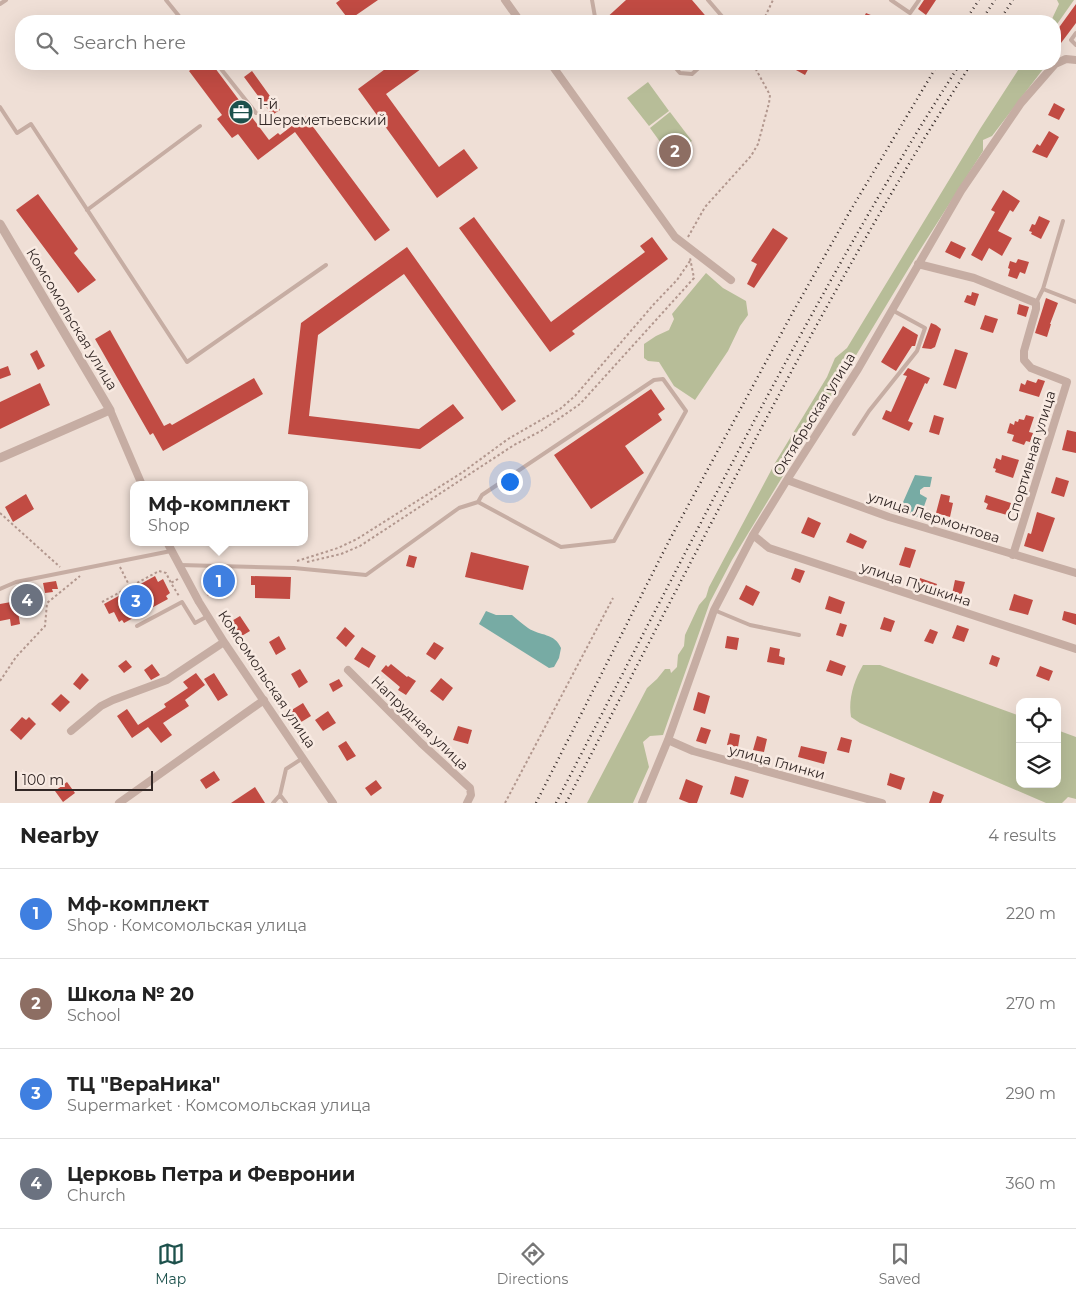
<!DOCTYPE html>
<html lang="en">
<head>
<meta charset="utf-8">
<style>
	body { margin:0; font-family:Montserrat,sans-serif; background:#f6f6f6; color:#222 }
	.controls { position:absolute; right:15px; bottom:15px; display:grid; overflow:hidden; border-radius:10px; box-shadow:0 5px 20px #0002 }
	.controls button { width:45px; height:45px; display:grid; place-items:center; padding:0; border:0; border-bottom:1px solid #e0e0e0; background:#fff; color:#222; font:25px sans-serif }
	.scale { position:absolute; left:15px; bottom:12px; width:138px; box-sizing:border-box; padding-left:5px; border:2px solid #322725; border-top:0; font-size:14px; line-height:18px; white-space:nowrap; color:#322725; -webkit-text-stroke:4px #f8eae2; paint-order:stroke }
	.you { position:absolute; left:509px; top:481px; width:18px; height:18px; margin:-12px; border:4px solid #fff; border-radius:50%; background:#1a73e8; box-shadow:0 0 0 8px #1a73e833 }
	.badge { display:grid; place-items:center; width:32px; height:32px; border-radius:50%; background:#1d514c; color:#fff; font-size:16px; font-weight:700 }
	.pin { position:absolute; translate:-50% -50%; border:2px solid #fff; box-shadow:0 1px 5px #0006 }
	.popup { position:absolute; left:130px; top:481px; width:178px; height:65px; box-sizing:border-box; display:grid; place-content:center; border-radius:10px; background:#fff; filter:drop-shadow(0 1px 4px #0005); font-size:16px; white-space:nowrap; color:#767676 }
	.popup b { font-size:19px; color:#222 }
	.popup::after { content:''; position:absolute; left:50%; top:100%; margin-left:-10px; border:10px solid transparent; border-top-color:#fff }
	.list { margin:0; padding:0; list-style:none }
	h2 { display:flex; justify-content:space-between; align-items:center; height:65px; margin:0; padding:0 20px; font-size:21px }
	h2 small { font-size:16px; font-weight:400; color:#767676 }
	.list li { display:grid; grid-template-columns:32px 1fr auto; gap:15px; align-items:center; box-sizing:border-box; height:90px; padding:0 20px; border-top:1px solid #e0e0e0 }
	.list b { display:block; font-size:19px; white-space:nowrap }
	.list p { margin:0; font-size:16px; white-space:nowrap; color:#767676 }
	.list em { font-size:16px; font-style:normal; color:#767676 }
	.icon { flex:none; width:28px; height:28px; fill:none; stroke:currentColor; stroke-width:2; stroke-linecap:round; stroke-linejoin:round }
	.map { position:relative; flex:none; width:1076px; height:803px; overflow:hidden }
	.search { position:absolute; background:#fff; box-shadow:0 5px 20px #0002; left:15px; right:15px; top:15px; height:55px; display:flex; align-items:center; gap:12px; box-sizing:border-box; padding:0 18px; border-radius:20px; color:#767676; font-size:19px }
	.sheet { height:425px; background:#fff }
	nav { display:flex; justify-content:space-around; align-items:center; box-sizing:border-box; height:70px; border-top:1px solid #e0e0e0; background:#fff; font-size:14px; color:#767676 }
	nav a { display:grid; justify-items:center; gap:2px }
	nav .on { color:#1d514c }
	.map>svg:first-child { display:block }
	.green { fill:#b7bd98 }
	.water { fill:#77aba4 }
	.building { fill:#c14b43 }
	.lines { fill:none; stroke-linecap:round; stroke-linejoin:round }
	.path { stroke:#b2978e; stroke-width:2; stroke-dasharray:2.5 2.5; stroke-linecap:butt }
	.service { stroke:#c6ada3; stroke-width:4 }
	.minor { stroke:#c6ada3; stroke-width:8 }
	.tertiary { stroke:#c6ada3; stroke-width:9 }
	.rail { stroke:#322725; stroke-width:2.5; stroke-dasharray:1 4; stroke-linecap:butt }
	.labels { text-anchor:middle; stroke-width:5; stroke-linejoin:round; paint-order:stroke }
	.poi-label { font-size:14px; fill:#322725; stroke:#f8eae2; text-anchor:start }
	.street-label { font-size:14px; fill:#322725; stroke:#f8eae2 }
</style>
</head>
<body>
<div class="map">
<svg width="1076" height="803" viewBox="0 0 1076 803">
	<rect width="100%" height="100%" fill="#efdfd6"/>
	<!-- green -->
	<path class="green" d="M1057,0H1074L1055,27V21H1051L1059,4Z
		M1022,64H1047L992,136L983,140V151L918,253L732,560L710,602L663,735L650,736L643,742L649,767L633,803H587L647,688L657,679L665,669H670L671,673L677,667L678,655L684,646L685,635L699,605L706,597L709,587L775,463L827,377L835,358L847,348L980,129Z
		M648,82L669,111L649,126L627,98Z
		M670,112L692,141L671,157L650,128Z
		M706,273L723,288L746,301L748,315L740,326L728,351L695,400L674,386L659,362L648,361L644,358V344L656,336L669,330L674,319L672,314Z
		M863,665H880L1020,716V784H1057V730L1076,737V799L1068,797L1062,803H1046L860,723L851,717C848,699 854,681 863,665Z"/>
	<!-- water -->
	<path class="water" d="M915,475L932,477L930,487H924L920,490V494L927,498L922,512L917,517L903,513L900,509Z
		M486,611L496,615H512C517,619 522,624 528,628C540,636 555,633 561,648L559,658L554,667L549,668L479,624Z"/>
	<!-- building -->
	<path class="building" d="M340,0H378L349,20L336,3Z
		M626,0H692L710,21H603Z
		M924,0H936L926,15L918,9Z
		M1076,4V23L1061,43L1055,38V33Z
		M866,13L885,21H862Z
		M198,64H212L269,140L278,133L280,135L305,116L390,230L375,241L295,132L258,160L238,134L232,138L217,119L222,115L189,71Z
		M392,64H428L386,94L439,167L464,149L478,168L437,198L358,89Z
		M785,64H811L805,75Z
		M252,71L280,110L272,115L244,77Z
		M1054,103L1065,109L1059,120L1048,115Z
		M1049,131L1059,137L1047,158L1032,152L1037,144L1040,146Z
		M1003,190L1020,201L1013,212L1010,210L998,231L1012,238L1002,256L989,248L982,261L971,255L995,212L991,210Z
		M38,194L78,249L74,253L96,280L78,293L16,210Z
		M1039,216L1050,221L1041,239L1031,234L1032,232L1029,231L1032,224L1035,225Z
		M474,217L551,322L645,252L640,246L652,237L668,259L572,331L575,334L550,352L459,228Z
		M773,228L788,238L754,288L747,284L757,264L751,261Z
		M951,241L966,248L960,259L945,252Z
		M407,247L516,401L502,411L404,274L318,335L309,416L419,429L453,404L464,418L420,449L288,434L301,323Z
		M1018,259L1029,262L1025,274L1020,272L1017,279L1008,276L1010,269L1008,268L1010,261L1016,263Z
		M972,292L979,294L975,306L964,302L967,295L971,296Z
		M1046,298L1058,303L1050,324H1051L1047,337L1035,333Z
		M1019,304L1029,307L1026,317L1017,314Z
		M985,315L998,319L993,333L980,329Z
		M931,323L936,325L941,329L935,347L931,349L922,348Z
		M903,326L918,335L915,346H912L896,371L881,362Z
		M110,330L164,426L170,423L172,425L254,378L263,394L163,451L153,433L150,435L95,339Z
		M955,349L968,353L956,389L943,385Z
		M37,350L45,366L38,370L30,354Z
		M8,366L11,375L0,379V369Z
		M908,368L930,378L927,384L925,383L908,421L913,423L909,431L882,419L886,410L891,412L907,376L903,375Z
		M1038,379L1045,381L1039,397L1019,391L1021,383L1025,385L1027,380L1036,383Z
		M40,383L50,405L0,429V402Z
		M651,389L665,409L658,414L662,420L625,446L644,473L591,509L554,455Z
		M934,415L944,418L939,435L929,432Z
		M1026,415L1034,417L1029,432L1033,433L1030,442L1026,441L1024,445L1012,441L1014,435L1007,433L1010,423L1014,425L1015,421L1018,422L1019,419L1024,420Z
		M1067,430L1076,432V453L1062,450Z
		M1002,455L1019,460L1013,478L995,472L996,469L993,468L996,458L1001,460Z
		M1056,477L1069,481L1064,497L1051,493Z
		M26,494L34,509L13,522L5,507Z
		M941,494L950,496L949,502L953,503L950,517L936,513Z
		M986,495L1011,503L1007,515L986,509L988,504L984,502Z
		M1037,512L1055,518L1043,552L1024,546L1028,533L1031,534Z
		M808,517L821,523L814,538L801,533Z
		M850,533L867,541L863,549L846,542Z
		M905,547L916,550L910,568L899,565Z
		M471,552L529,566L523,590L465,577Z
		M409,555L417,557L414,568L406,566Z
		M795,568L805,571L800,583L791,579Z
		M221,570H224L233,586L217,596L215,592L208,596L204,588L210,584L206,578Z
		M155,576L158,582L163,579L170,593L166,596L168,599L124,623L122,620L119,622L114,612L109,614L104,604Z
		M251,576L291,577L290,599L255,598V585H251Z
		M920,578L937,584L933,595L916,589Z
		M955,580L965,582L961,596L952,594Z
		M56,581L58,589H52L53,592L45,593L43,583Z
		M746,585L760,592L753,606L739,599Z
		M26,591H31L34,595L32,605H31L29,613L18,612L20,624L11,626L10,619L0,621V604L22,600L23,593Z
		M1014,594L1033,600L1028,615L1009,610Z
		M829,596L845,602L841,614L825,609Z
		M1064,611L1076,614V625L1062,620Z
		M240,616L250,631L240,637L230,622Z
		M884,617L895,621L891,632L880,629Z
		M840,623L847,625L843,637L836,635Z
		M957,625L969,629L964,642L952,638Z
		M345,627L355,636L346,647L336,638Z
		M930,629L938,632L933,644L924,641Z
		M279,636L286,649L276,655L269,642Z
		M727,636L739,638L737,650L725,648Z
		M434,642L444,648L435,660L426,654Z
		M362,647L376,656L369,668L354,659Z
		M770,647L780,649L779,656L785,658L784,665L767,662Z
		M992,655L1000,658L997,667L989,664Z
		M126,660L132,667L124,673L118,666Z
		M830,660L846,666L842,676L826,671Z
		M152,664L160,675L151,680L144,670Z
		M391,664L407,677L408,676L416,681L406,695L398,690L400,687L381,671L386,665L388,667Z
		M1040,666L1053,671L1049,681L1036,676Z
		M300,669L308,682L299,688L291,674Z
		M82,673L89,680L80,690L73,684Z
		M196,673L205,685L185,700L189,706L163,723L172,735L161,743L148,727L132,738L117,716L127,709L138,725L166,707L164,704L188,688L183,682Z
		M214,673L228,695L218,701L204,679Z
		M441,678L453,688L443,701L430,691Z
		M339,679L343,686L333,692L329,684Z
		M698,692L710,696L705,714L693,710Z
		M61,694L70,702L60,712L51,704Z
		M303,703L311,716L298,724L290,711Z
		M328,711L336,723L323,731L315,720Z
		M22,717L26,720L29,717L36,724L21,740L10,730Z
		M458,726L472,730L468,744L453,740Z
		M701,727L711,730L706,744L696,741Z
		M730,733L740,735L738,747L727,745Z
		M757,736L767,739L764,752L753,750Z
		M841,737L852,740L849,753L837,750Z
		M346,741L356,756L347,761L338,746Z
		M801,746L827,752L824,764L798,757Z
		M214,771L220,780L206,789L200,780Z
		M890,773L905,778L901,790L887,785Z
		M735,776L749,780L743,798L730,794Z
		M686,779L703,786L697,803H689L679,799Z
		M376,780L382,788L371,796L365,788Z
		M67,782L75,793L63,802L55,791Z
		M255,787L265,803H231Z
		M933,791L944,795L941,803H929Z"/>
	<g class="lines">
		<!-- path -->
		<path class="path" d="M763,21L773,0
			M688,237L705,207L751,156L758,144L769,103L770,95L753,64
			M0,513L60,567
			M297,561L338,548L357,539L463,472L508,439L560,409L575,396L654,304L677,280L690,261
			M307,562L341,554L360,546L514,445L541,431L580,404L694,278L690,258
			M120,567L130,587
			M178,579L171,583L179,596
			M102,602L159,571L166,573L171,583
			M0,681L16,657L45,626L47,603L80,576
			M505,803L613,598"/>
		<!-- service -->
		<path class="service" d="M166,0L183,21
			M592,0L595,17L599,21
			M708,0L726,21
			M891,0L910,13L919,0
			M0,4L6,0
			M1076,33L1071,40L1076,45
			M217,64L256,113
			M672,64L680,73L692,74L703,64
			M0,107L17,133L31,124L187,362L326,265
			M87,210L200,126
			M1043,289L1076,302
			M1036,303L1043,289L1063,221
			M854,434L869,411L917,351L925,328L892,310
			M180,565L294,568L366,575L459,508L478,502L561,547L614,541L686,411L663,379L654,380L482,495L478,502
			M0,589L16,582L171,551
			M714,610L750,625L799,635
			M137,626L182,602L195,623L208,616
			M280,795L286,803
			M273,803L280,795L286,769L303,758"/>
		<!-- minor -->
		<path class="minor" d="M505,0L520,21
			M551,64L675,237L731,280
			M1055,64L1066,59L1076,60
			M918,264L974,278L1036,303V309L1024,351V360L1031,368L1067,382L1013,555
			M110,410L142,485
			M787,480L889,517L1076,573
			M753,535L769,548L1076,649
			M167,542L199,602L224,642L333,803
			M348,670L421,743L470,788L471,795L467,803
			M71,731L101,706L113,700L167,680L224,642
			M668,740L693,751L882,803
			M119,803L264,700
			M642,803L668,740L714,610L753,535L787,480L858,369L961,191L1021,103L1055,64"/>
		<!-- tertiary -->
		<path class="tertiary" d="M0,224L110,410L0,458"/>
		<!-- rail -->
		<path class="rail" d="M965,21L979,0
			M981,21L995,0
			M999,21L1013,0
			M536,803L670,539L793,312L849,213L938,64
			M556,803C624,671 692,539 761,408C824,291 888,175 960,64
			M566,803C629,681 692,559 756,438C823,311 893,185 971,64"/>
	</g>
	<!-- icons -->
	<defs>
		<symbol id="office-disc" viewBox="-11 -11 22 22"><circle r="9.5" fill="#1d514c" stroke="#f8eae2"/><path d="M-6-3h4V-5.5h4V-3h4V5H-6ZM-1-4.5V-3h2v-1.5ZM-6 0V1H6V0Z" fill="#fff"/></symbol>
	</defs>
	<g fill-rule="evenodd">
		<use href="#office-disc" x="227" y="98" width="28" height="28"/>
	</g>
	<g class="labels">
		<!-- poi labels -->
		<g class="poi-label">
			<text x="258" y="109">1-й<tspan x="258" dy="16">Шереметьевский</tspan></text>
		</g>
		<!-- street labels -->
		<g class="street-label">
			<text transform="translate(72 319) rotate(59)" y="5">Комсомольская улица</text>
			<text transform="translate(814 414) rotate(-58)" y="5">Октябрьская улица</text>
			<text transform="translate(1031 456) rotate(-73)" y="5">Спортивная улица</text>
			<text transform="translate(934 517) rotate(18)" y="5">улица Лермонтова</text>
			<text transform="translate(916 584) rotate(18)" y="5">улица Пушкина</text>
			<text transform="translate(267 679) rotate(56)" y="5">Комсомольская улица</text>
			<text transform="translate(420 723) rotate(44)" y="5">Напрудная улица</text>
			<text transform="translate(777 762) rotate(15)" y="5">улица Глинки</text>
		</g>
	</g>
</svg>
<div class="controls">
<button><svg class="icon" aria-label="locate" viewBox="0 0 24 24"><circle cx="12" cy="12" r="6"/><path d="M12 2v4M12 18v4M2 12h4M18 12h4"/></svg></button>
<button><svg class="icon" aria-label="layers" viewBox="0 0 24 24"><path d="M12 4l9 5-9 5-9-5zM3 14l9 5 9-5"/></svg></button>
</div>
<div class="scale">100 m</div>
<div class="you"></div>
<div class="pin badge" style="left:219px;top:581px;background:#3f7fe0">1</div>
<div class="popup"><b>Мф-комплект</b>Shop</div>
<div class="pin badge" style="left:675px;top:151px;background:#8d6e63">2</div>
<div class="pin badge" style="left:136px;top:601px;background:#3f7fe0">3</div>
<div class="pin badge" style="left:27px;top:600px;background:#6b7280">4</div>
<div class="search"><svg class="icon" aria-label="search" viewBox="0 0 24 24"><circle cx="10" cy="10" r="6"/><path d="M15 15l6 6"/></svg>Search here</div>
</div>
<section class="sheet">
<h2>Nearby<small>4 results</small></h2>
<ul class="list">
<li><span class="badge" style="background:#3f7fe0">1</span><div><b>Мф-комплект</b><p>Shop · Комсомольская улица</p></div><em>220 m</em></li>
<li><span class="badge" style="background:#8d6e63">2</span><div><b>Школа № 20</b><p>School</p></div><em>270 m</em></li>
<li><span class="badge" style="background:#3f7fe0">3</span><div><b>ТЦ &quot;ВераНика&quot;</b><p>Supermarket · Комсомольская улица</p></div><em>290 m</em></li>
<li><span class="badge" style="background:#6b7280">4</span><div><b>Церковь Петра и Февронии</b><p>Church</p></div><em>360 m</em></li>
</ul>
</section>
<nav>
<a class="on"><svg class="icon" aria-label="map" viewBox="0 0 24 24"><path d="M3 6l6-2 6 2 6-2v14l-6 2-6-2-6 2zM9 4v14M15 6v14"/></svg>Map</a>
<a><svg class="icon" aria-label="directions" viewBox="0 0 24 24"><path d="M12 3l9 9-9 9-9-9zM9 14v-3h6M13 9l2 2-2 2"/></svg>Directions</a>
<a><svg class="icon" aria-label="saved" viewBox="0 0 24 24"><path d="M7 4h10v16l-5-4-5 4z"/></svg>Saved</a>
</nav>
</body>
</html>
